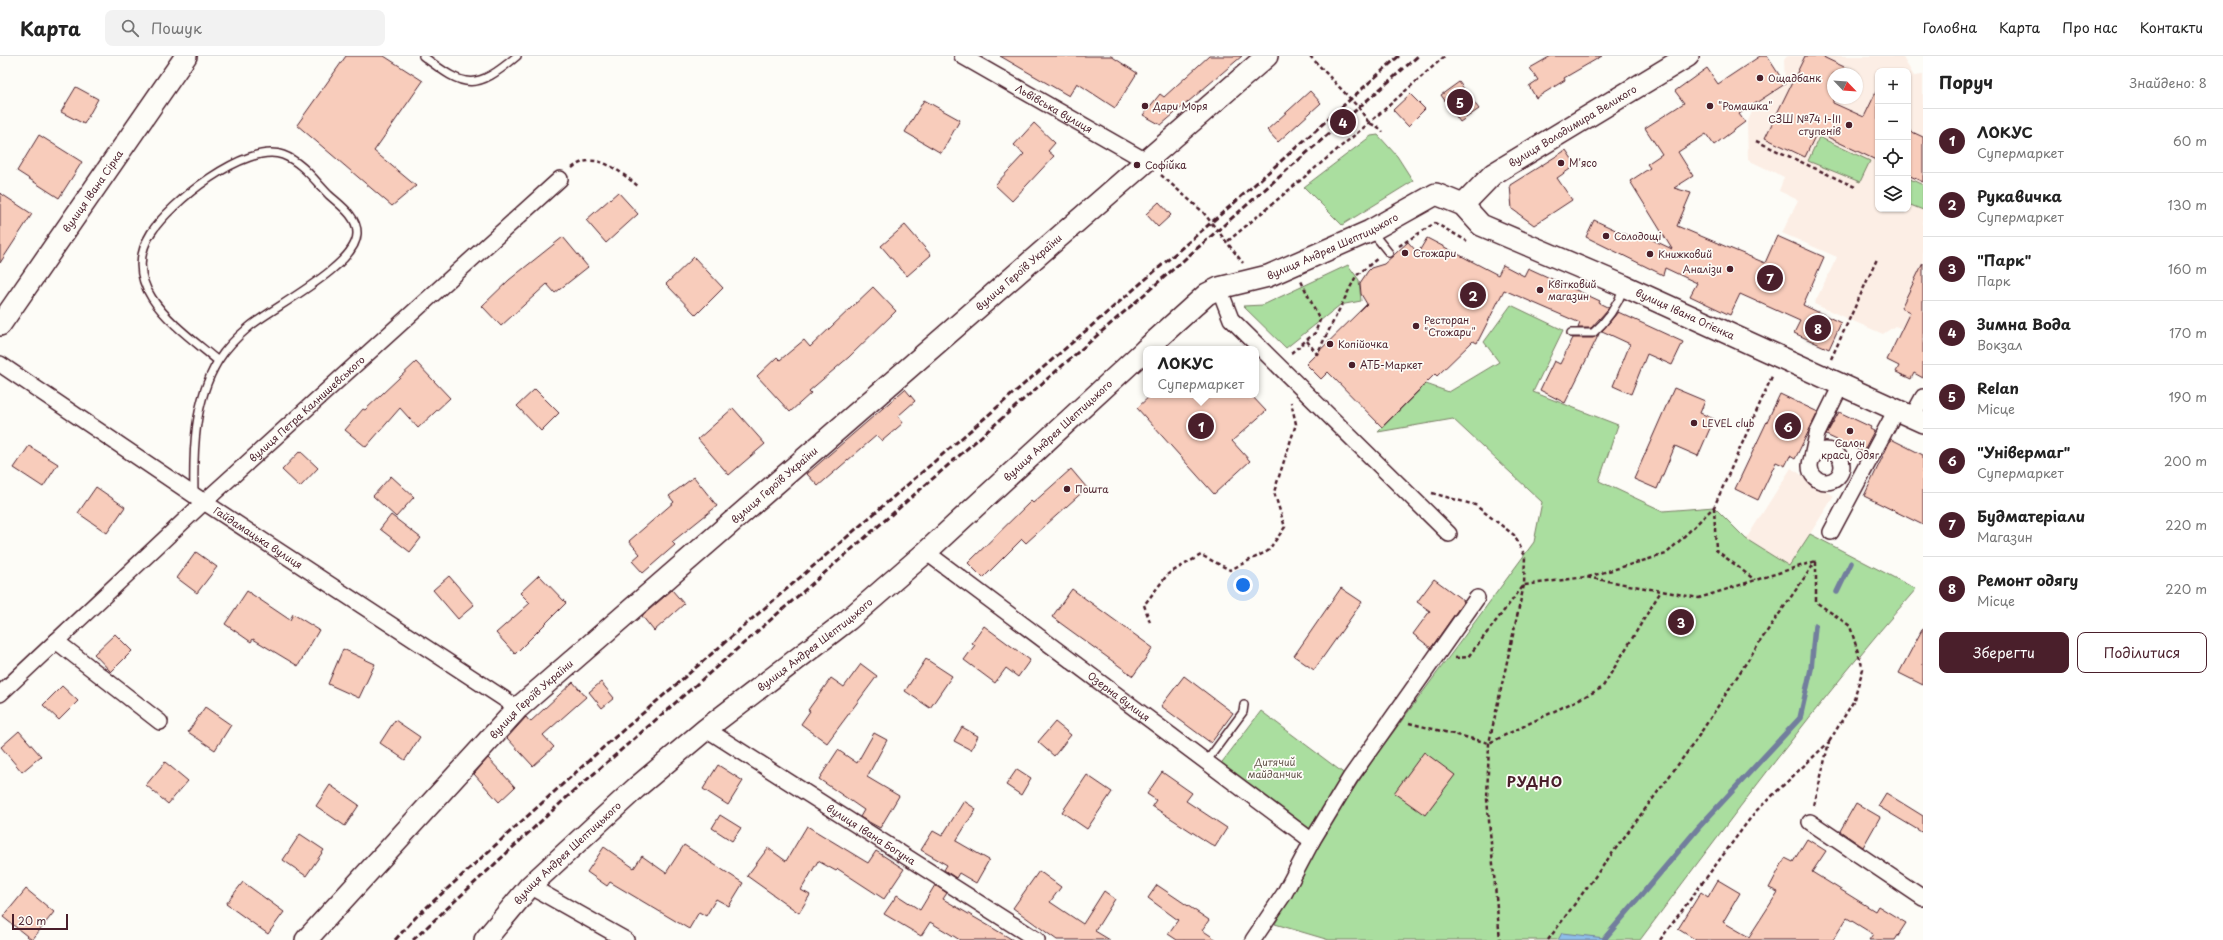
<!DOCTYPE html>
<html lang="uk">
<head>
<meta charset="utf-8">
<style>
	body { margin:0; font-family:"Playpen Sans",sans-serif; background:#f2f2f2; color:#222 }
	.controls { position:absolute; right:12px; top:12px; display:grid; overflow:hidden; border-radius:8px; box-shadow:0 1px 3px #0004 }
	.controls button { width:36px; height:36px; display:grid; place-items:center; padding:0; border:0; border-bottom:1px solid #e0e0e0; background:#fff; color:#222; font:20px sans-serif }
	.compass { position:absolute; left:1827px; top:12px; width:36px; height:36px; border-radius:50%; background:#fff; box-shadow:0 1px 3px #0004; rotate:115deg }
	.scale { position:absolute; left:12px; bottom:10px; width:56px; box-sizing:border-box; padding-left:4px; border:2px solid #4a1f2b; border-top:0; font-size:11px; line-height:14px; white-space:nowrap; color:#4a1f2b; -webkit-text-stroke:3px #fdfcf7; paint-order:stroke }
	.you { position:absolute; left:1243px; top:529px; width:14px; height:14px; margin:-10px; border:3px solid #fff; border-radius:50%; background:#1a73e8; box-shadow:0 0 0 6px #1a73e833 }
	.badge { display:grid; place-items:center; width:26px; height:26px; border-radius:50%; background:#4a1f2b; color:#fff; font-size:13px; font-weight:700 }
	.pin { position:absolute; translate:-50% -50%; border:2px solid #fff; box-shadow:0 1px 4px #0006 }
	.popup { position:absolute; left:1143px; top:290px; width:116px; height:52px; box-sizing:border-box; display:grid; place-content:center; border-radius:8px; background:#fff; filter:drop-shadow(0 1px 3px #0005); font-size:13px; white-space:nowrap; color:#767676 }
	.popup b { font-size:15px; color:#222 }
	.popup::after { content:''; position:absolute; left:50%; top:100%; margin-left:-8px; border:8px solid transparent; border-top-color:#fff }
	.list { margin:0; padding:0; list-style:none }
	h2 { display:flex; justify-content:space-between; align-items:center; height:52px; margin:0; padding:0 16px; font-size:17px }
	h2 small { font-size:13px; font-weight:400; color:#767676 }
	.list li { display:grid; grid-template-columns:26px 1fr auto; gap:12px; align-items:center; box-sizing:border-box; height:64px; padding:0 16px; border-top:1px solid #e0e0e0 }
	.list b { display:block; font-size:15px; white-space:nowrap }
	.list p { margin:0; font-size:13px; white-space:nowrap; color:#767676 }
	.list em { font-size:13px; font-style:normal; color:#767676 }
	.actions { display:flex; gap:8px; padding:12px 16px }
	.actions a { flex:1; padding:9px 0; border:1px solid #4a1f2b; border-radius:8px; text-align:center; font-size:14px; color:#4a1f2b }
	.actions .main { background:#4a1f2b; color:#fff }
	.icon { flex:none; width:22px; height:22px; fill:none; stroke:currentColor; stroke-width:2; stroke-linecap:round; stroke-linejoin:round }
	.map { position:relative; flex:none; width:1923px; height:884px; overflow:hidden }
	header { display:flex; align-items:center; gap:24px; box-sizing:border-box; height:56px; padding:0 20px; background:#fff; border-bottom:1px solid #e0e0e0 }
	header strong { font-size:19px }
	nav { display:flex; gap:22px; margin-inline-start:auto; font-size:14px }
	.search { width:280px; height:36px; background:#f2f2f2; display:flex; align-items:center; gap:10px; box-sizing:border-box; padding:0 14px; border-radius:8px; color:#767676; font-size:15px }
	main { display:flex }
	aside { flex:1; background:#fff }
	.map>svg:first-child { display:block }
	.built { fill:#fceee5; fill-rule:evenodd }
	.green { fill:#aade9f; stroke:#7a7e65 }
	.water { fill:#8dbee9; stroke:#727e9d }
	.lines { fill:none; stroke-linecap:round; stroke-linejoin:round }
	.stream { stroke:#727e9d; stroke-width:5.5 }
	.building { fill:#f8ccbb; stroke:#4a1f2b }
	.lane-casing { stroke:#4a1f2b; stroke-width:10 }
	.street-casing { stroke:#4a1f2b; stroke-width:18 }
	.secondary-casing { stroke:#4a1f2b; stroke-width:24 }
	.path { stroke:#4a1f2b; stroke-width:2.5; stroke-dasharray:4 3; stroke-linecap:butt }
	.lane { stroke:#fdfcf7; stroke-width:7 }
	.street { stroke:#fdfcf7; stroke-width:15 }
	.secondary { stroke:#fdfcf7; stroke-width:21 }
	.rail { stroke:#4a1f2b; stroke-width:3; stroke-dasharray:6 3; stroke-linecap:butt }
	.poi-dot { fill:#4a1f2b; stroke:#fdfcf7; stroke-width:1.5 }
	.labels { text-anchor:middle; stroke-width:3.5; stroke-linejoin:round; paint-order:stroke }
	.poi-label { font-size:10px; fill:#4a1f2b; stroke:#fdfcf7; text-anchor:start }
	.street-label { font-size:10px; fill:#4a1f2b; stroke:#fdfcf7 }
	.park-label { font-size:10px; fill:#67584e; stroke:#fdfcf7 }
	.district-label { font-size:14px; font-weight:bold; letter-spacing:1px; fill:#4a1f2b; stroke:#fdfcf7 }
</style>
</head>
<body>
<header>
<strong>Карта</strong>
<div class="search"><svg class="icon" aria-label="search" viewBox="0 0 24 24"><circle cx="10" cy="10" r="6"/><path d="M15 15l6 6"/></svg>Пошук</div>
<nav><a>Головна</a><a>Карта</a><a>Про нас</a><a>Контакти</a></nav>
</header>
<main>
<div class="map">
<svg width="1923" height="884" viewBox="0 0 1923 884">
	<rect width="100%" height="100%" fill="#fdfcf7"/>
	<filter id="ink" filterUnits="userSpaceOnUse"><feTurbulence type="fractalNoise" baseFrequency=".025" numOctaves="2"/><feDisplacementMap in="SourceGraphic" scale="8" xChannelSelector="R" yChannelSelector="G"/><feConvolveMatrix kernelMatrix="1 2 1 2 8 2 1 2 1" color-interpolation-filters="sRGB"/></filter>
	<g filter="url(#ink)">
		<!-- built -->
		<path class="built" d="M1788,0H1902L1914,20L1923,19V282L1895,270L1883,278L1814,248L1837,201L1782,177L1798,144L1779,135L1784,121L1748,104L1747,67L1756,47L1785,28L1784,3ZM1878,15H1908V153H1878ZM1833,18H1857V42H1833Z
			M1791,412L1834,440L1789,511L1746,483Z"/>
		<!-- green -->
		<path class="green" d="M1378,79L1397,100L1413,125L1342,169L1304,131L1371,80Z
			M1819,81L1870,105L1860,126L1808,105Z
			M1908,122L1923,129V154L1908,148Z
			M1348,209L1359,224L1361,245L1340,249L1286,292L1243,250L1263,249Z
			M1511,249L1563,274L1533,336L1618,369L1599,425L1663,455L1714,451L1746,483L1789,510L1810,478L1916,533C1818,645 1729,765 1640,884H1329L1275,868L1328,771L1377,698L1534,486L1542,446L1453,363L1378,376L1426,328L1449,336L1499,306L1484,286Z
			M1261,655L1350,722L1312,785L1216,714Z"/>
		<!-- water -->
		<path class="water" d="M1562,877L1605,882L1606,884H1558Z"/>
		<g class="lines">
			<!-- stream -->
			<path class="stream" d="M1837,536L1851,507
				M1605,882L1699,771L1800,662L1811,613L1815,570"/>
		</g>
		<!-- building -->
		<path class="building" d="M346,0H384L423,25L374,95L416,130L392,150L297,69Z
			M1000,0H1111L1137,17L1115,52L1077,27L1069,40Z
			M1209,0H1242L1161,69L1143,59L1160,38L1164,41Z
			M1551,0H1602L1564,22L1565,24L1536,42L1529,30L1538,24L1530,12Z
			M1760,0H1767L1785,28L1739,58L1745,66L1714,89L1706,78L1678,96L1693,120L1674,132L1691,137L1677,170L1765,207L1777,180L1824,201L1803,249L1841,267L1829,293L1794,277L1800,265L1740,238L1730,259L1690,240L1697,227L1665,212L1663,219L1586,181L1594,164L1635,183L1638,177L1672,193L1630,125L1650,112L1647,108L1662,98L1645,72L1684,47L1675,35L1707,12L1718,28Z
			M1805,0H1821L1859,18H1833V47L1864,61L1878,32V105L1817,76L1805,101L1765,82Z
			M1459,26L1479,53L1460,66L1441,39Z
			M76,31L98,43L84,68L61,56Z
			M1310,35L1321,47L1278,86L1267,74Z
			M1410,38L1425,53L1408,70L1393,54Z
			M924,44L960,64L941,97L905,76Z
			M1034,67L1055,87L1048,95L1054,100L1012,145L995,129L1024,98L1014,89Z
			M1908,74L1923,81V126L1908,119Z
			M39,79L82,106L59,142L17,115Z
			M1566,94L1576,109L1557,122L1572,144L1534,169L1512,153L1510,129Z
			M618,136L638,158L606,187L586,164Z
			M0,137L32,158L0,207Z
			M1159,146L1171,159L1158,171L1146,158Z
			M905,169L931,199L907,220L881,190Z
			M563,181L588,211L555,237L547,228L501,270L482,250L509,224Z
			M1427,182L1498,219L1503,209L1524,220L1528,212L1600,245L1599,247L1609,252L1591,272H1578L1580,267L1504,234L1477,287L1473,285L1437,320L1435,318L1382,371L1328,316L1321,323L1306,308L1367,248L1361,238L1360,227L1368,215L1371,212L1384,208L1408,186L1418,197Z
			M694,201L723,232L696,259L666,228Z
			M1923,207V322L1914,317L1911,323L1896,316L1899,310L1887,304L1910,256L1901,252Z
			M873,231L896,255L849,301L809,335L811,337L790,356L757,320L777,301L780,304L804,284L810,291Z
			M1618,256L1683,286L1672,309L1647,298L1631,338L1613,330L1630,288L1602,275Z
			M1599,278L1565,347L1540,334L1554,305L1560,308L1573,282H1593Z
			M416,306L450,342L418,372L400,352L366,391L345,374L363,353L365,354Z
			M1674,332L1705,345L1700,357L1714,363L1698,400L1675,390L1657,433L1634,423Z
			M535,333L559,357L541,375L517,350Z
			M905,333L915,345L898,360L903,367L882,385L877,379L818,430L807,418Z
			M1780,338L1818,356L1795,403L1790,400L1785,410L1776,406L1758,444L1735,433Z
			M1151,339H1251L1266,355L1232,385L1250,405L1214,438L1137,352Z
			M733,352L765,388L729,419L698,383Z
			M1839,356L1871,371L1870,373L1874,375L1863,396L1826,379Z
			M1891,383L1923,399V469L1864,440Z
			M29,390L58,408L43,431L14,412Z
			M300,395L318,412L300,431L282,414Z
			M1071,413L1087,432L1026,487L1022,483L983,522L968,507L1031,445L1033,447Z
			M391,420L414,441L396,461L373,440Z
			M694,421L717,450L672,486L675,489L643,517L632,505L640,498L629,485L674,446L669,440Z
			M96,431L125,451L107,477L78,457Z
			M391,459L421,482L410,496L380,473Z
			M196,496L217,511L197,537L177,522Z
			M539,519L566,547L515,598L496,577L530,547L520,537Z
			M449,520L474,549L458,563L433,534Z
			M1434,523L1464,545L1431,592L1413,578L1430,555L1417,546Z
			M1341,532L1362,546L1314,614L1294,600Z
			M1072,533L1153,592L1133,620L1052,561Z
			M672,534L684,548L654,575L642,560Z
			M247,535L290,564L293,558L319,574L298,610L253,583L251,586L225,568Z
			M984,570L1030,604L1018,621L1006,612L995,627L964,604L975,589L972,587Z
			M1923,572V629L1899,617Z
			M115,578L132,595L111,616L94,598Z
			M343,593L375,608L359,642L328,628Z
			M926,603L952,620L930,652L905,635Z
			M861,608L877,620L827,687L801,668L810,655L808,654L831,622L844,631Z
			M1184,620L1233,657L1211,687L1161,650Z
			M573,626L586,641L543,679L554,691L533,710L507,682L526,661L530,666Z
			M601,626L614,642L602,652L589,636Z
			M62,630L78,645L59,664L43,649Z
			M205,651L231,669L215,694L188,676Z
			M395,664L420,681L405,704L380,687Z
			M1055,666L1071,679L1054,700L1038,686Z
			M962,671L978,680L971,694L954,685Z
			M19,675L41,700L22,716L1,691Z
			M874,677L887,684L867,721L899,740L880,772L860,761L864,754L819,723L838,694L857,707Z
			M1424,696L1455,719L1425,759L1394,737Z
			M488,702L515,731L499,746L474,718Z
			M165,706L188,725L168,748L146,729Z
			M718,709L743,725L728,749L703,733Z
			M1017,713L1031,722L1021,739L1006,729Z
			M1162,716L1192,737L1186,745L1227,772L1215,791L1152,750L1156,744L1147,738Z
			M1087,719L1112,736L1087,773L1062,756Z
			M330,729L359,749L345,770L316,750Z
			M1886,737L1923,760V777L1878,750Z
			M964,745L976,753L956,785L989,804L976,827L959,817L956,822L944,814L947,809L921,794L933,775L942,780Z
			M1856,747L1880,761L1863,791L1840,775Z
			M720,759L741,772L732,785L712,772Z
			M807,770L868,807L876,795L904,813L884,843L838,813L836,815L818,805L801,834L810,839L799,857L747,820L768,792L786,805Z
			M300,778L324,794L306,820L283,804Z
			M1807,783L1826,795L1812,816L1875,855L1878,850L1906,867L1895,884H1869L1873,878L1847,862L1833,884H1696L1678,873L1701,836L1708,841L1718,824L1740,837L1723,866L1749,881L1778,836L1769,832L1785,802L1793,806Z
			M684,789L743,827L729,850L716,843L706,860L699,856L689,873L610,826L607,830L587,816L604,791L634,812L642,800L666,817Z
			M1039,815L1061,831L1050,846L1083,868L1104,835L1115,843L1095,875L1110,884H1057L1013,852Z
			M243,826L284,856L268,878L226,848Z
			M935,829L947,837L943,843L1013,884H960L930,866L921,880L884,858L897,839L920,854Z
			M1157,829L1209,864L1202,874L1217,884H1177L1168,878L1178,864L1148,842Z
			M26,833L54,856L32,884L3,861Z"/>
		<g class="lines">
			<defs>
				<path id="lane" d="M423,0C466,33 475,35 517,0
					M1372,176L1389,197
					M1571,277H1593C1608,264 1617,250 1624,232
					M194,439C193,394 194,345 218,305C226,292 237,281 249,271C273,251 356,210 357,178C358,161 340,149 329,139C315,125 302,106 283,99C246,85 169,148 151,177C116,233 182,274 218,305
					M1206,706L1243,656L1244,649"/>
				<g id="street">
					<path id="s1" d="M962,0L1146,105"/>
					<path d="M1219,232L1231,263L1449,478"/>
					<path id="s2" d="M0,308L204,446L518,652"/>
					<path d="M1912,361L1923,341"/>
					<circle cx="1826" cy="410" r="16"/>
					<path d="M1812,401L1817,378L1841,329"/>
					<path d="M1831,476L1896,354"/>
					<path id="s3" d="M926,496L1312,785"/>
					<path d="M56,585L160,666"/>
					<path id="s4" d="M0,638L204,446L560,123"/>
					<path id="s5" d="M706,673L1037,884"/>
					<path d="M1810,766L1923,842"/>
					<path d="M530,830L626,884"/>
					<path d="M1253,884L1284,838L1312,785L1350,722L1477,542"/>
				</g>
				<g id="secondary">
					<path id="s6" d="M1463,149L1493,118L1688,0"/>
					<path id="s7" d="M0,269L186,0"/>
					<path id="s8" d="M1146,293L1207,238L1219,232L1268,220L1370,175L1436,138L1463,149L1481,169L1624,230L1923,366"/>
					<path id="s9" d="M306,884L518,652L1267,0"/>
					<path id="s10" d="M485,884L530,830L636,732L706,673L848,564L926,496L1146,293"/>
				</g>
			</defs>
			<!-- lane casing -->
			<use href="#lane" class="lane-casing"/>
			<!-- street casing -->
			<use href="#street" class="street-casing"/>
			<!-- secondary casing -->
			<use href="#secondary" class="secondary-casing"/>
			<!-- path -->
			<path class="path" d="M1310,0L1359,52L1369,67L1378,71L1383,76
				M1756,85L1855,131
				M572,112C596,93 620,116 638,130
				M1161,119L1203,156L1243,207
				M1228,185L1369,67L1445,0
				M1399,190L1435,167L1467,185
				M1307,285L1317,298L1356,220L1378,202
				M1291,297L1315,277L1320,264L1301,225
				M1831,303L1877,203
				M1432,437L1475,449L1514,479L1525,500L1524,529L1489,687L1487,743L1500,884
				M1714,451L1716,494L1755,524
				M1816,506V546L1850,570L1863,613L1853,646L1829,686
				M1588,521L1666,498L1714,451L1773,318
				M1150,566L1144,549L1168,518L1201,499L1230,514L1268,495L1285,471L1274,436L1296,368L1291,346
				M1455,602L1468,601L1524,529L1586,521L1699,542L1816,505
				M1409,667L1489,687L1602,632L1661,535
				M1548,884L1694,687L1761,584L1816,505
				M1660,884L1755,756L1829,686L1814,750"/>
			<!-- lane -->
			<use href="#lane" class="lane"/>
			<!-- street -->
			<use href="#street" class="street"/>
			<!-- secondary -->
			<use href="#secondary" class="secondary"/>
			<!-- rail -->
			<path class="rail" d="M395,884L416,861L606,689L1235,146L1399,0
				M413,884L566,742L1418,0"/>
		</g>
	</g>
	<!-- markers -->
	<g class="poi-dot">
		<circle cx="1760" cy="22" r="4"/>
		<circle cx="1145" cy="50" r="4"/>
		<circle cx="1710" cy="50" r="4"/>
		<circle cx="1849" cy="69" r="4"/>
		<circle cx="1561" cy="107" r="4"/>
		<circle cx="1137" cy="109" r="4"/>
		<circle cx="1606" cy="180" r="4"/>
		<circle cx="1405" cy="197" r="4"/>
		<circle cx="1650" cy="198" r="4"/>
		<circle cx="1730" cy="213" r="4"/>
		<circle cx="1540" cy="234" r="4"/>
		<circle cx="1416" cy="270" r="4"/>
		<circle cx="1330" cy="288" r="4"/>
		<circle cx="1352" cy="309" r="4"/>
		<circle cx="1694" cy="367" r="4"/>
		<circle cx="1850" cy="375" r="4"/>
		<circle cx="1067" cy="433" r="4"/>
	</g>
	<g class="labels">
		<!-- poi labels -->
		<g class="poi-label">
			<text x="1768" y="26">Ощадбанк</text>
			<text x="1153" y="54">Дари Моря</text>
			<text x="1718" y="54">"Ромашка"</text>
			<text x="1841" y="67" text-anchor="end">СЗШ №74 І-ІІІ<tspan x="1841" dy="12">ступенів</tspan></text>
			<text x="1569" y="111">М'ясо</text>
			<text x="1145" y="113">Софійка</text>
			<text x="1614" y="184">Солодощі</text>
			<text x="1413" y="201">Стожари</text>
			<text x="1658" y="202">Книжковий</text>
			<text x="1722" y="217" text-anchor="end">Аналізи</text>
			<text x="1548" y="232">Квітковий<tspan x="1548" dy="12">магазин</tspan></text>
			<text x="1424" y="268">Ресторан<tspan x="1424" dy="12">"Стожари"</tspan></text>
			<text x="1338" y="292">Копійочка</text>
			<text x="1360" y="313">АТБ-Маркет</text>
			<text x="1702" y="371">LEVEL club</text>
			<text x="1850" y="391" text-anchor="middle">Салон<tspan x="1850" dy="12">краси, Одяг</tspan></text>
			<text x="1075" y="437">Пошта</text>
		</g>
		<!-- street labels -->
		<g class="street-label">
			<text dy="4" stroke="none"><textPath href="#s1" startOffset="106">Львівська вулиця</textPath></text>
			<text dy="4" stroke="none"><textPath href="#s6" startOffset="136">вулиця Володимира Великого</textPath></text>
			<text dy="4" stroke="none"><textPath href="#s7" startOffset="163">вулиця Івана Сірка</textPath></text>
			<text dy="4" stroke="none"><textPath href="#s8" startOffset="217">вулиця Андрея Шептицького</textPath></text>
			<text dy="4" stroke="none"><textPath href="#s9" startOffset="978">вулиця Героїв України</textPath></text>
			<text dy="4" stroke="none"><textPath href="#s8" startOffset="612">вулиця Івана Огієнка</textPath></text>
			<text dy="4" stroke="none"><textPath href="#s4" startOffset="419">вулиця Петра Калнишевського</textPath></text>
			<text dy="4" stroke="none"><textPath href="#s10" startOffset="768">вулиця Андрея Шептицького</textPath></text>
			<text dy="4" stroke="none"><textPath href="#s9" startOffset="654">вулиця Героїв України</textPath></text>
			<text dy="4" stroke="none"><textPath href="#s2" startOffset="311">Гайдамацька вулиця</textPath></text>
			<text dy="4" stroke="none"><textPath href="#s10" startOffset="444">вулиця Андрея Шептицького</textPath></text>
			<text dy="4" stroke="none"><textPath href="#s3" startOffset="241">Озерна вулиця</textPath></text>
			<text dy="4" stroke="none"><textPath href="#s9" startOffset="330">вулиця Героїв України</textPath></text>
			<text dy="4" stroke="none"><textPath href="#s5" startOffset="196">вулиця Івана Богуна</textPath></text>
			<text dy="4" stroke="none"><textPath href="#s10" startOffset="120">вулиця Андрея Шептицького</textPath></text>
		</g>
		<!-- park labels -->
		<g class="park-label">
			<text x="1275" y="710">Дитячий<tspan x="1275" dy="12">майданчик</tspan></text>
		</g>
		<!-- district labels -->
		<g class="district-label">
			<text x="1535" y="731">РУДНО</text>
		</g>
	</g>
</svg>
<div class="controls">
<button>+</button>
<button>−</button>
<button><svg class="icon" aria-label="locate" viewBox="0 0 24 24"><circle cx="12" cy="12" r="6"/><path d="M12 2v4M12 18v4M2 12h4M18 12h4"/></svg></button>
<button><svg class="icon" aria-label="layers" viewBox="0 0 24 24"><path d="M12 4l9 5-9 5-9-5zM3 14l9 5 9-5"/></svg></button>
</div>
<svg class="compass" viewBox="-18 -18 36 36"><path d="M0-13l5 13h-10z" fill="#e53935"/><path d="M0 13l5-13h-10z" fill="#767676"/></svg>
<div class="scale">20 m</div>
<div class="you"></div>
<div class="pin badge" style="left:1201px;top:370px">1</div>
<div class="popup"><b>ЛОКУС</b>Супермаркет</div>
<div class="pin badge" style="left:1473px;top:239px">2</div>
<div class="pin badge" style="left:1681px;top:566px">3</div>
<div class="pin badge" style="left:1343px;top:66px">4</div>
<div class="pin badge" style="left:1460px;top:46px">5</div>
<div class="pin badge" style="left:1788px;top:370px">6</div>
<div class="pin badge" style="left:1770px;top:222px">7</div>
<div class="pin badge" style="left:1818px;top:272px">8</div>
</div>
<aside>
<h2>Поруч<small>Знайдено: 8</small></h2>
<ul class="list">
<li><span class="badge">1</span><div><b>ЛОКУС</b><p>Супермаркет</p></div><em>60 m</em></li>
<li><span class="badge">2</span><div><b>Рукавичка</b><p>Супермаркет</p></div><em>130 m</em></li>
<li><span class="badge">3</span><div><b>&quot;Парк&quot;</b><p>Парк</p></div><em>160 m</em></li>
<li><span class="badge">4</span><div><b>Зимна Вода</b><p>Вокзал</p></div><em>170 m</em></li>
<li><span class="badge">5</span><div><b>Relan</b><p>Місце</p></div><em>190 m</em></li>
<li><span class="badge">6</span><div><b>&quot;Універмаг&quot;</b><p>Супермаркет</p></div><em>200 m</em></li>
<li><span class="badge">7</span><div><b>Будматеріали</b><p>Магазин</p></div><em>220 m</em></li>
<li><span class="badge">8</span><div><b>Ремонт одягу</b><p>Місце</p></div><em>220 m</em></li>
</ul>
<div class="actions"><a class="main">Зберегти</a><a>Поділитися</a></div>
</aside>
</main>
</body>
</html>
